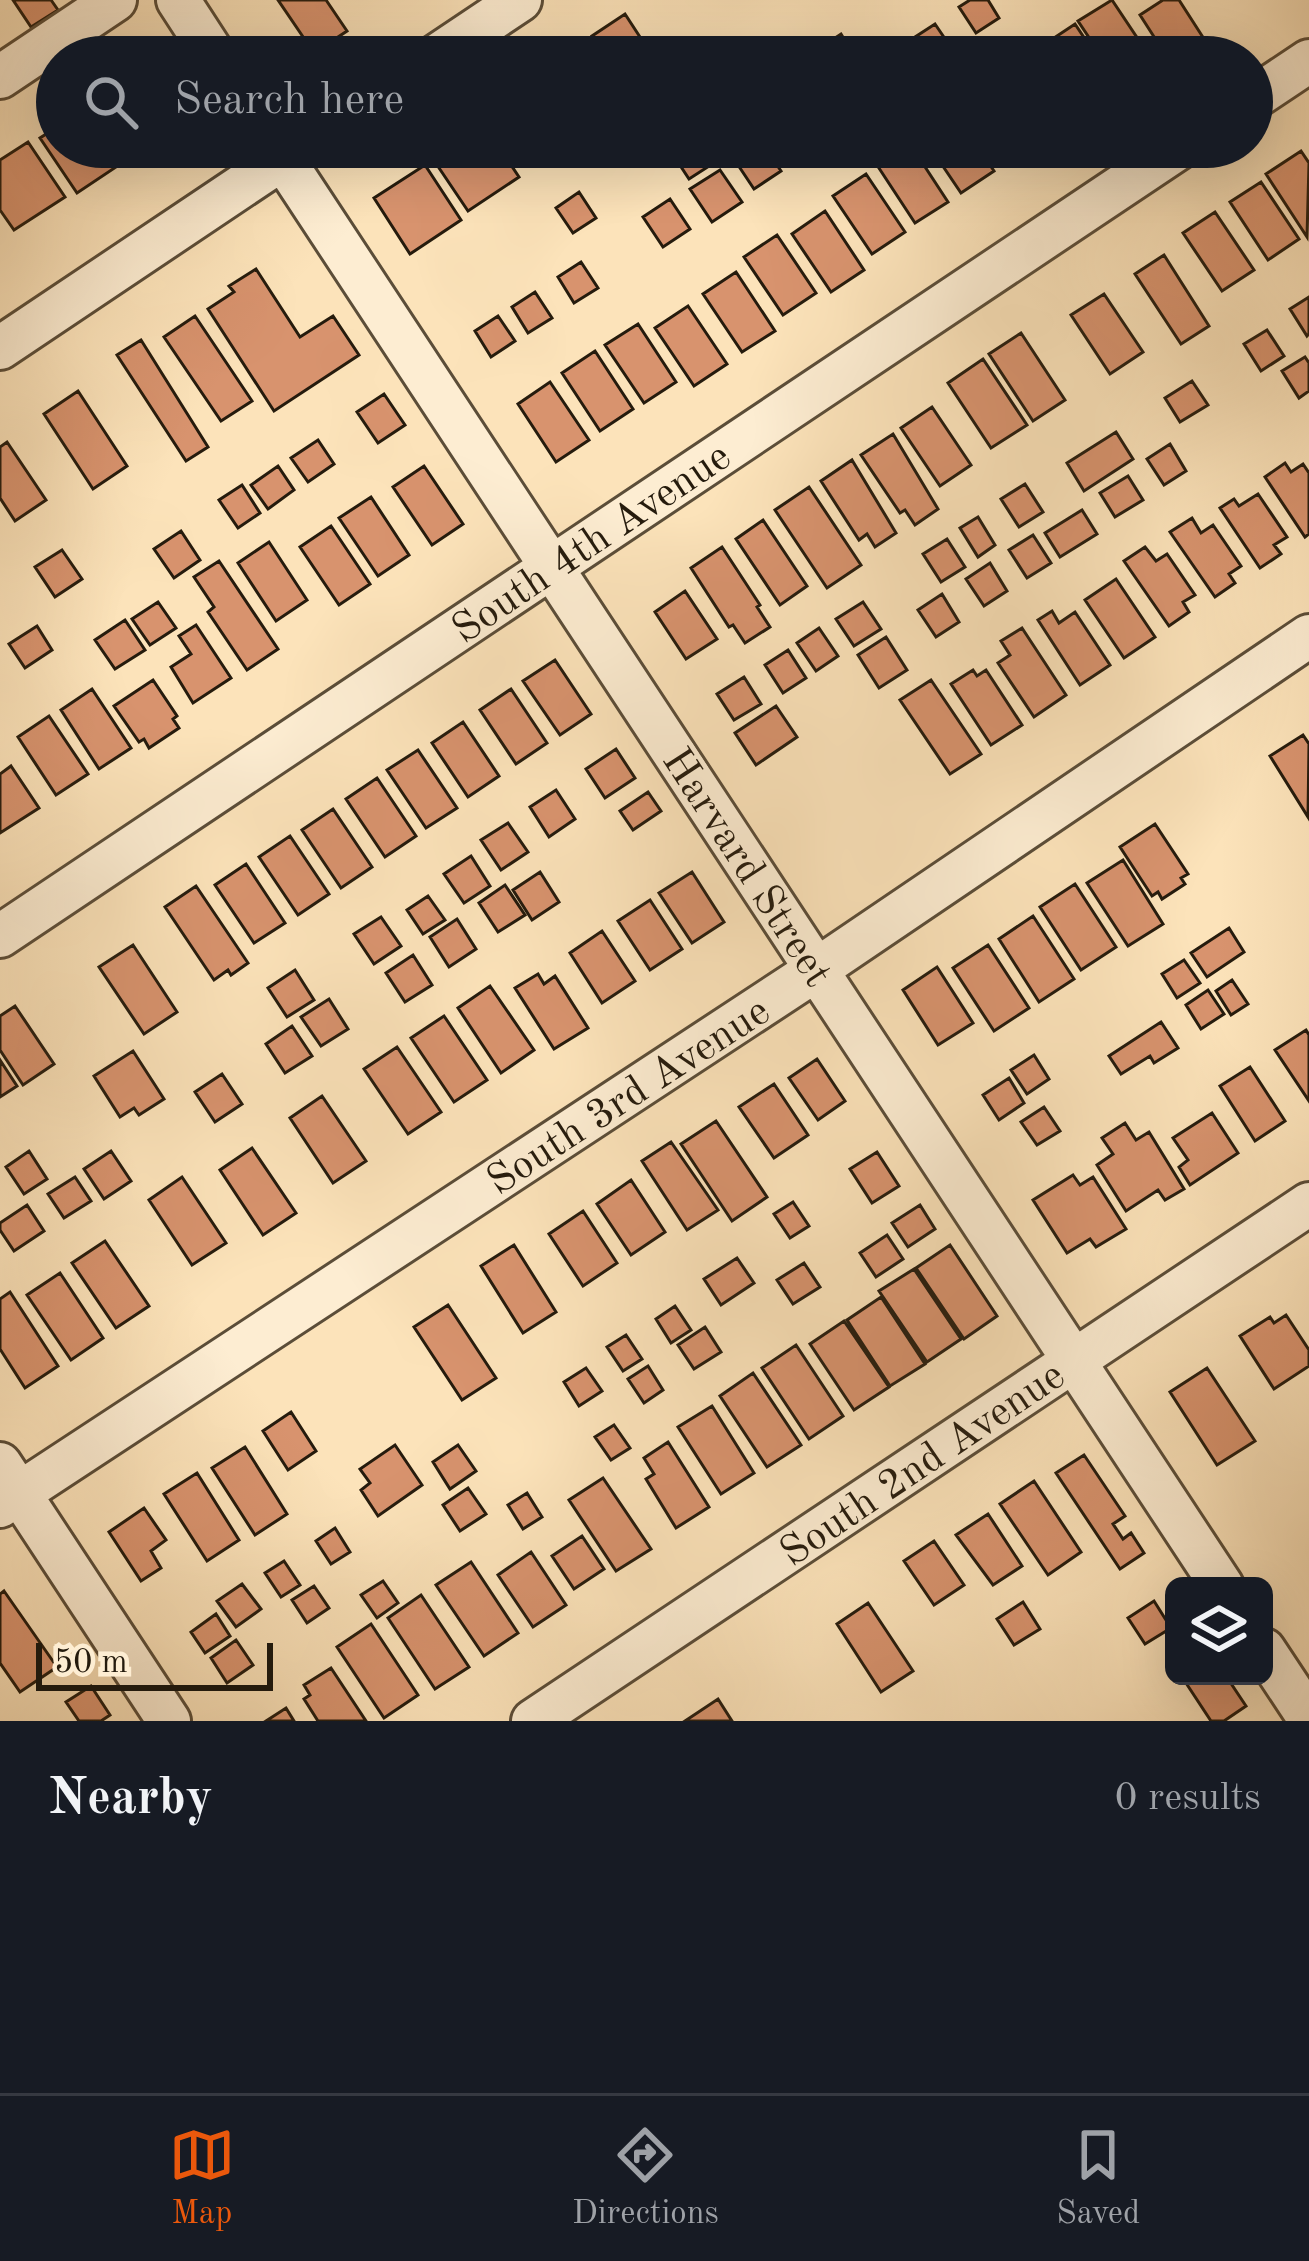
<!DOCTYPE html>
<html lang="en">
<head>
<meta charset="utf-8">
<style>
	body { margin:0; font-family:"Old Standard TT",serif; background:#20242c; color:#f1f3f6 }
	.controls { position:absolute; right:36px; bottom:36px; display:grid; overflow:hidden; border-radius:18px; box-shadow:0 12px 48px #0002 }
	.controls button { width:108px; height:108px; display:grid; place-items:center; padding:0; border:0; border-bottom:3px solid #363941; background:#171b24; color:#f1f3f6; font:60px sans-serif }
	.scale { position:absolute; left:36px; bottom:30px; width:237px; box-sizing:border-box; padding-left:12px; border:6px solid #251b0d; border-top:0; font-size:33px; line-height:42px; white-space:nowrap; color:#251b0d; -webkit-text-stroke:9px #fdedd2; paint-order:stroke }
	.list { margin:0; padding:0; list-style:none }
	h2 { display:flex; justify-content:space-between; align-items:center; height:156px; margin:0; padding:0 48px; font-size:51px }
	h2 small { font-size:39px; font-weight:400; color:#9ea1a6 }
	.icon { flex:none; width:66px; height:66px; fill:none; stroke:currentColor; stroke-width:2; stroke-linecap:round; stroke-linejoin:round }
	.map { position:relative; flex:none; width:1309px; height:1721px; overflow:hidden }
	.search { position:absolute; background:#171b24; box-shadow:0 12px 48px #0002; left:36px; right:36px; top:36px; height:132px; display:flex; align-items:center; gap:30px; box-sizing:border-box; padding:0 42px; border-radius:66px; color:#9ea1a6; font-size:45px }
	.sheet { height:372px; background:#171b24 }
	nav { display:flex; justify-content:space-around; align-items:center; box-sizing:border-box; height:168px; border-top:3px solid #363941; background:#171b24; font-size:33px; color:#9ea1a6 }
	nav a { display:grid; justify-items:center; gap:6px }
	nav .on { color:#ea580c }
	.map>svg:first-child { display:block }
	.building { fill:#d8936e; stroke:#251b0d; stroke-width:3 }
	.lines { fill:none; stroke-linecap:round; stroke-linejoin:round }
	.minor-casing { stroke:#5b4d38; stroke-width:48 }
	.minor { stroke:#fdedd2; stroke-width:42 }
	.labels { text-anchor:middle; stroke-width:9; stroke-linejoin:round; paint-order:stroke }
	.street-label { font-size:42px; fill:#251b0d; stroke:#fdedd2 }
</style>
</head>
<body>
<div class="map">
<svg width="1309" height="1721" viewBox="0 0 1309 1721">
	<rect width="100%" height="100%" fill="#fce3ba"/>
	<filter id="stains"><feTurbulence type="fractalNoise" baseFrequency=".00167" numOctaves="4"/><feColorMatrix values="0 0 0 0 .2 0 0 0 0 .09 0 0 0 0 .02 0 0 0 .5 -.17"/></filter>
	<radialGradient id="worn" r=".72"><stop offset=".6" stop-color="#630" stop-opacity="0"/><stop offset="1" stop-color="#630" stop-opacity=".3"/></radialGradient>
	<!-- building -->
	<path class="building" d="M13,0H51L58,10L31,27Z
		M278,0H326L347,31L314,53Z
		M970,0H988L999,18L976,33L959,7Z
		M1112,0L1150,57H1102L1078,21Z
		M1163,0H1179L1206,42L1183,57H1167L1140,15Z
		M625,14L653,57H606L592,36Z
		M935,24L952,49L940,57H924L912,39Z
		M1075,24L1097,57H1049L1042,46Z
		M841,34L855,57H806Z
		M905,44L913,57H884Z
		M581,46L589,57H564Z
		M57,127V147H119L128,159L77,193L40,138Z
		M28,142L65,197L14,230L0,210V160Z
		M445,147H499L519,177L468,211L431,156Z
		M526,147H560L536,162Z
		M614,147H646L649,152L627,166Z
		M675,147H717L723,157L689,179L670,150Z
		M753,147H765L781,171L754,189L734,159Z
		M891,147H912L948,202L915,223L873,159Z
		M930,147H978L994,171L961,193Z
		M992,147H1031L1004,165Z
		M1301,151L1309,163L1307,237L1266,174Z
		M425,165L461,220L410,254L374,198Z
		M720,170L742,202L712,222L690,189Z
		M866,174L905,232L872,254L833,196Z
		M1261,182L1299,239L1268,260L1230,202Z
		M579,192L596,218L573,233L556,208Z
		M670,199L690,229L663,247L643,217Z
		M825,211L864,270L831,292L792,234Z
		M1215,212L1254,270L1222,291L1183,233Z
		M777,235L816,293L783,315L744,257Z
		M1164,255L1209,326L1181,344L1135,274Z
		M581,262L598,288L574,303L558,277Z
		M256,269L300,337L333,316L359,355L274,411L208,309L234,292L229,286Z
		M736,272L775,331L742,352L703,294Z
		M535,292L552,318L528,333L512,307Z
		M1104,294L1143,352L1110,374L1071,315Z
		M1309,297V334L1307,336L1290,309Z
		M688,306L727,364L694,386L655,328Z
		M195,316L252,401L221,421L164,337Z
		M498,316L515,341L491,357L475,331Z
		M638,324L676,382L644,403L605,345Z
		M1267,330L1284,356L1261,371L1244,344Z
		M1021,333L1065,400L1033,421L989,354Z
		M141,340L208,447L186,461L117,355Z
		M595,351L633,409L600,431L562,373Z
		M1305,357L1309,363V391L1299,398L1282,371Z
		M983,359L1027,425L991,448L948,383Z
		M1192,381L1208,405L1180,422L1165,398Z
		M550,382L589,440L556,462L518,404Z
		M78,391L127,466L93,489L44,414Z
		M384,394L405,425L378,443L357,412Z
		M932,407L971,465L940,486L901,428Z
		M1116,432L1133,459L1084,491L1067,463Z
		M893,434L938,509L915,525L905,510L900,513L861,455Z
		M318,440L334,464L308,482L291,458Z
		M7,442L46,500L15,521L0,498V447Z
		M1170,444L1186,471L1164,485L1147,459Z
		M852,460L896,533L875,547L867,534L859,540L821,481Z
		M1285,463L1291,472L1303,464L1309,473V534L1305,537L1265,477Z
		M278,466L294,490L268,509L251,485Z
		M424,466L463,524L432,545L393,487Z
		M1128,476L1143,500L1115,517L1100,493Z
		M1025,484L1043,512L1019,527L1001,499Z
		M242,485L260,513L238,528L219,500Z
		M809,487L861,565L827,588L775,510Z
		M1258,494L1287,537L1274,545L1281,554L1260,568L1220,508L1234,499L1239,506Z
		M371,497L409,555L378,576L339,518Z
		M1082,510L1097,534L1060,557L1045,533Z
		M978,517L995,545L978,557L960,528Z
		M1192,518L1201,533L1213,525L1241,566L1229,574L1235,583L1215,597L1170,532Z
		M763,520L807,586L780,605L736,539Z
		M331,526L370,584L339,605L300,547Z
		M181,531L200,560L174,578L154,549Z
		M1033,535L1051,563L1027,578L1009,550Z
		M947,539L965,567L941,582L923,554Z
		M269,542L307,600L276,621L238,563Z
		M722,547L760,605L757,607L770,627L745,643L733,625L729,627L691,568Z
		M1145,547L1156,561L1167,554L1195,595L1183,602L1189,612L1169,626L1124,561Z
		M62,550L82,579L55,597L35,567Z
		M219,561L278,649L247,670L208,612L214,607L194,577Z
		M990,563L1007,591L984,606L966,579Z
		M1116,579L1155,637L1124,658L1085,600Z
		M685,591L717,639L686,659L655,612Z
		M942,594L959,622L936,637L918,610Z
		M158,602L176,628L150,645L132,619Z
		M863,602L881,629L854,646L836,619Z
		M1052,611L1059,623L1075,612L1110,665L1080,685L1038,620Z
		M125,620L145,650L115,669L95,640Z
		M196,625L231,678L193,703L171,667L191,654L179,636Z
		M37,626L52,650L25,668L9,644Z
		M819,628L838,656L816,671L797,643Z
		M1022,628L1066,695L1034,717L998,663L1010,655L1001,641Z
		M886,637L907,670L879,688L858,655Z
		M788,650L806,678L783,693L765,665Z
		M555,660L591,714L560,735L523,681Z
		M973,670L977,676L986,670L1022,725L991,745L951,684Z
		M744,677L761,704L734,720L717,694Z
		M153,680L177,716L173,719L179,728L149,748L144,739L139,742L114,706Z
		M931,680L981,754L950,774L900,700Z
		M92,689L131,748L99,769L61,710Z
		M511,689L547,743L516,764L480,710Z
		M776,706L797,737L756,765L735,733Z
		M49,716L88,774L56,795L18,737Z
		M463,722L499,776L468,797L432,743Z
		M1303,735L1309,744L1308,817L1270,756Z
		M616,749L635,778L605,798L586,769Z
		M418,750L457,808L426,828L387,770Z
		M11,766L39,808L0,833V774Z
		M377,778L416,836L385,857L346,799Z
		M556,790L575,819L549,837L530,807Z
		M648,792L661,811L633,830L620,811Z
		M333,809L372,867L341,888L302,830Z
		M508,823L528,852L501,870L481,840Z
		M1155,824L1188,874L1181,878L1185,884L1162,899L1158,892L1152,896L1120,847Z
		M290,836L329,894L298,915L259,857Z
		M471,856L490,886L464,903L444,874Z
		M1123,860L1163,924L1128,946L1087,883Z
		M246,864L285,923L254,943L215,885Z
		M540,872L559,902L532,920L513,890Z
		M692,872L724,922L692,943L659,893Z
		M1075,884L1116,947L1081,970L1040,907Z
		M505,885L525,915L498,932L479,903Z
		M196,886L248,963L231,975L228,970L214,980L165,907Z
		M428,896L445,920L423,934L407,910Z
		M650,900L682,949L650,970L618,921Z
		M1033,916L1074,979L1039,1002L999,939Z
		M381,917L401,946L374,964L354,934Z
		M457,919L476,949L449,967L430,937Z
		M1229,928L1244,952L1207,977L1191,953Z
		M602,931L635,981L602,1003L570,953Z
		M133,945L177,1012L144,1034L99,967Z
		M988,945L1029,1008L994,1031L953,968Z
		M413,955L432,985L405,1002L386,973Z
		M1184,960L1200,983L1177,998L1162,974Z
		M937,967L973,1023L938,1045L903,990Z
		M295,970L314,1000L287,1017L268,988Z
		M538,974L544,984L555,976L588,1028L554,1049L515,988Z
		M1232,980L1248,1004L1231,1015L1216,991Z
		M490,986L534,1050L501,1073L458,1008Z
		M1208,990L1224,1014L1201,1029L1186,1005Z
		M329,999L348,1029L321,1046L301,1017Z
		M15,1006L54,1064L23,1085L0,1050V1016Z
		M444,1016L487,1080L454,1102L411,1038Z
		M1161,1022L1178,1048L1154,1063L1150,1056L1121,1074L1109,1056Z
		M292,1026L312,1056L285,1073L266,1044Z
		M1306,1030L1309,1035V1101L1275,1050Z
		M397,1047L441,1112L408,1134L364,1069Z
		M133,1051L164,1099L139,1115L134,1108L120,1117L94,1076Z
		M1034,1055L1049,1079L1027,1094L1011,1070Z
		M817,1059L845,1101L818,1120L789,1078Z
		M0,1060L17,1086L0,1097Z
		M1250,1067L1285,1121L1255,1141L1220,1086Z
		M222,1074L242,1104L215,1122L195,1092Z
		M1009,1078L1024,1103L999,1120L983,1095Z
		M774,1084L808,1135L774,1158L739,1107Z
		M322,1096L366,1161L333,1183L290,1118Z
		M1044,1107L1060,1131L1037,1145L1021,1122Z
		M1212,1113L1238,1153L1190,1185L1179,1167L1188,1160L1173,1138Z
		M716,1121L767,1197L732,1221L681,1144Z
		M1125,1123L1136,1140L1149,1132L1184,1189L1165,1200L1158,1190L1126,1211L1097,1165L1113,1154L1102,1138Z
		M671,1142L718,1210L687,1230L642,1161Z
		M252,1148L296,1213L263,1235L220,1170Z
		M29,1151L47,1179L24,1194L6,1167Z
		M111,1151L131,1181L104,1199L84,1169Z
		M877,1152L899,1186L872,1203L850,1169Z
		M1073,1175L1080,1185L1093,1177L1126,1229L1096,1247L1090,1239L1067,1253L1033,1200Z
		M75,1177L91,1201L64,1218L48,1194Z
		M182,1177L226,1243L192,1265L149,1200Z
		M631,1180L665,1232L631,1255L597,1204Z
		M793,1202L809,1226L790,1238L774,1214Z
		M27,1205L44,1231L14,1251L0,1230V1223Z
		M920,1205L935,1229L908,1247L892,1223Z
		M583,1211L617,1263L583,1286L549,1234Z
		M887,1235L903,1259L876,1277L860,1253Z
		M105,1241L149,1306L116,1328L72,1263Z
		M514,1245L556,1312L523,1333L481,1266Z
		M950,1245L997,1316L964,1339L916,1268Z
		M737,1258L754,1283L721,1305L704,1279Z
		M804,1263L820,1287L793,1304L777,1280Z
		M914,1269L961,1339L927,1362L879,1291Z
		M60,1273L103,1338L71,1360L27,1295Z
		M10,1292L58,1366L25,1388L0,1349V1299Z
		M881,1297L925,1364L890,1386L847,1320Z
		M448,1305L496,1378L462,1400L414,1327Z
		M675,1306L691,1330L671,1343L656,1319Z
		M1286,1315L1309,1350V1366L1274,1389L1240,1336L1270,1317L1274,1323Z
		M844,1321L889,1387L854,1410L810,1344Z
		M705,1327L721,1352L694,1369L678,1345Z
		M626,1335L642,1359L623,1371L607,1347Z
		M796,1345L843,1416L809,1439L762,1368Z
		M648,1366L663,1390L644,1403L628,1379Z
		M586,1368L602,1391L579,1406L564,1382Z
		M1207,1368L1255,1441L1217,1465L1170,1392Z
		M753,1373L801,1445L767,1467L720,1396Z
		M712,1406L754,1473L721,1494L678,1427Z
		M291,1412L316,1451L288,1470L263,1431Z
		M614,1425L630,1448L611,1460L595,1437Z
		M668,1442L709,1507L676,1528L646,1479L654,1474L644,1458Z
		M395,1445L422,1485L378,1516L361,1490L370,1483L360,1469Z
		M458,1445L476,1471L450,1489L433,1462Z
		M245,1447L287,1514L255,1535L212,1468Z
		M1084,1455L1125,1516L1113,1524L1123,1539L1131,1533L1144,1553L1120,1569L1056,1473Z
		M197,1473L239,1540L207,1561L164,1494Z
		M603,1478L651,1549L616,1571L569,1500Z
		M1034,1481L1081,1552L1048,1575L1000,1504Z
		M468,1488L486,1514L460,1531L443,1505Z
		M527,1493L542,1517L523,1529L508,1505Z
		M144,1508L166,1540L151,1551L161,1568L141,1581L109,1532Z
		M988,1514L1022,1566L993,1585L956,1535Z
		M335,1528L350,1552L331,1564L316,1541Z
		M582,1536L604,1569L574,1589L552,1556Z
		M934,1541L964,1585L934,1605L904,1561Z
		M531,1552L566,1605L533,1627L498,1575Z
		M284,1561L300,1585L281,1597L265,1573Z
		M471,1562L518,1633L484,1656L436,1585Z
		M383,1581L398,1603L377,1618L361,1595Z
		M242,1584L261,1609L236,1627L217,1601Z
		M314,1586L329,1608L307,1623L292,1600Z
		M4,1591L57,1667L20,1692L0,1663V1594Z
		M421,1595L469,1667L435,1689L388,1618Z
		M1154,1601L1171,1628L1145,1644L1128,1618Z
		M1023,1602L1040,1629L1014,1645L997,1619Z
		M868,1603L913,1671L881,1692L837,1624Z
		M216,1614L230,1636L205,1653L191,1632Z
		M371,1624L418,1695L384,1718L337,1647Z
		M236,1640L253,1665L227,1683L211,1658Z
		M331,1668L366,1721H318L304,1699L310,1695L304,1685Z
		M1190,1676H1226L1246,1706L1224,1721H1211L1184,1680Z
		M91,1686L110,1715L101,1721H79L66,1702Z
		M718,1699L732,1721H685Z
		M286,1708L294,1721H266Z"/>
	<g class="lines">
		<defs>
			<path id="minor" d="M178,0L215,57
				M435,57L520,0
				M0,77L115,0
				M1252,99L1309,61
				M275,147L1222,1586
				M0,348L300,147
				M0,936L1180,147
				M0,1464L169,1721
				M0,1506L816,970L1309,636
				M1264,1650L1309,1718
				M533,1721L1309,1204"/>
		</defs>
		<!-- minor casing -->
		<use href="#minor" class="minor-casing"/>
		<!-- minor -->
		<use href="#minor" class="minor"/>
	</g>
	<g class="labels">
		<!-- street labels -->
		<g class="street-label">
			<text transform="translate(590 541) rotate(-34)" y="15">South 4th Avenue</text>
			<text transform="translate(749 866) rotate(57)" y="15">Harvard Street</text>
			<text transform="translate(627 1094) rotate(-33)" y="15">South 3rd Avenue</text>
			<text transform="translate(921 1462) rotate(-34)" y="15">South 2nd Avenue</text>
		</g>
	</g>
	<rect width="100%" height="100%" filter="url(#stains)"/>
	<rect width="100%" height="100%" fill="url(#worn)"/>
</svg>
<div class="controls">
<button><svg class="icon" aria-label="layers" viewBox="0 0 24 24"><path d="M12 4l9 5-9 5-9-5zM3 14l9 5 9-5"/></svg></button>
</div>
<div class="scale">50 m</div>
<div class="search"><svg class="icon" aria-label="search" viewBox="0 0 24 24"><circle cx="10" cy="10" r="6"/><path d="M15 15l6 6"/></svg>Search here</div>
</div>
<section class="sheet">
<h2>Nearby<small>0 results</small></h2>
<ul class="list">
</ul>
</section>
<nav>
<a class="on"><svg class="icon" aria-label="map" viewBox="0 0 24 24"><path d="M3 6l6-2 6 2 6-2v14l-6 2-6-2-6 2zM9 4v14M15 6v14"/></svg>Map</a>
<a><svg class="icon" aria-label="directions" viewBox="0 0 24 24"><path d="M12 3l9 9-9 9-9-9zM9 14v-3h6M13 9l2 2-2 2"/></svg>Directions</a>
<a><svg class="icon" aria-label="saved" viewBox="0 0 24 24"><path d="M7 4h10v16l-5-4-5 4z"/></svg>Saved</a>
</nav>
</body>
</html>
